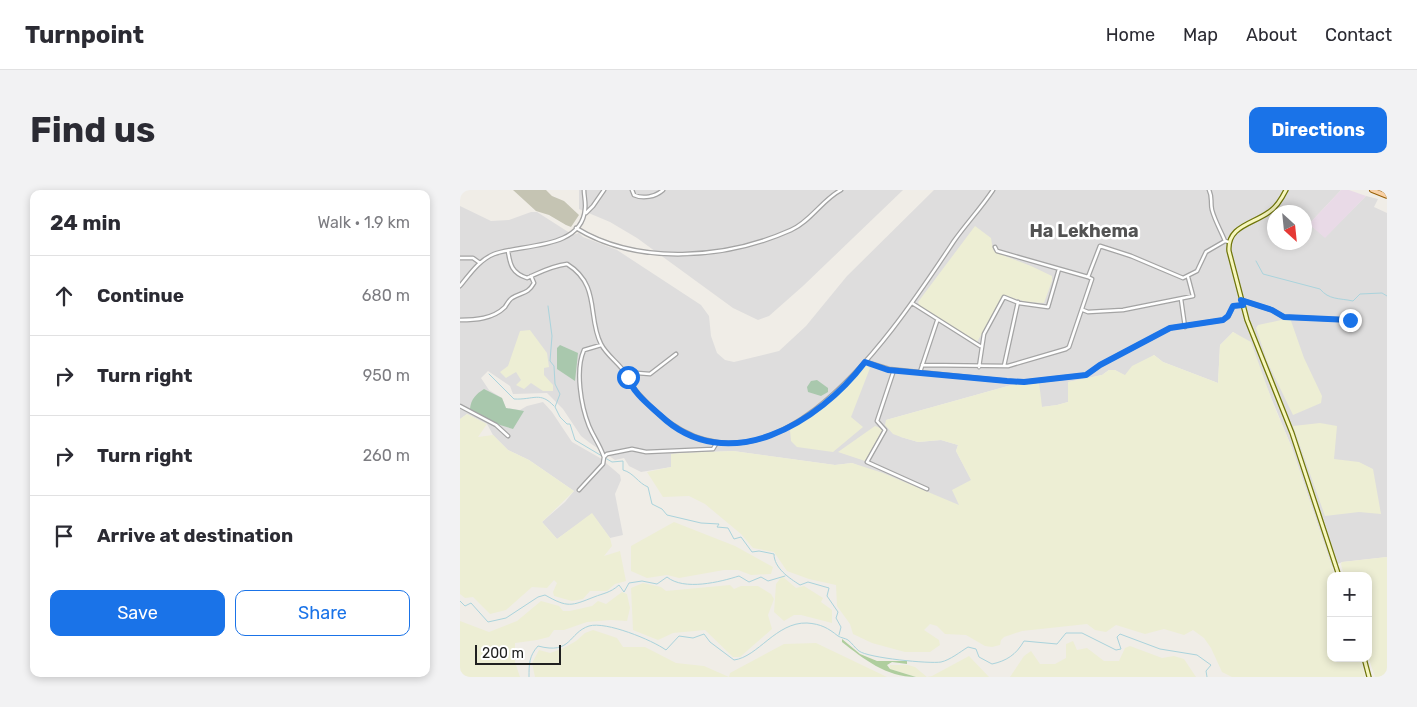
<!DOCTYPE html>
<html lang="en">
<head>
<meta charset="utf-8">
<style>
	body { margin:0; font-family:Rubik,sans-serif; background:#f2f2f3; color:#2b2b33 }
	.controls { position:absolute; right:15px; bottom:15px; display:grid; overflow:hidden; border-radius:10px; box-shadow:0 2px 8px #0003 }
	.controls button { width:45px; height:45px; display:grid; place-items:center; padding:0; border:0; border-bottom:1px solid #e1e1e2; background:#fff; color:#2b2b33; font:25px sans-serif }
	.compass { position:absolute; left:807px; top:15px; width:45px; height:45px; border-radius:50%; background:#fff; box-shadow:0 2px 8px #0003; rotate:153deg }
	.scale { position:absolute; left:15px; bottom:12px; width:86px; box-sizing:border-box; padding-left:5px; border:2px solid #202020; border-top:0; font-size:14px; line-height:18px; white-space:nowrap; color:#202020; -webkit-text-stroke:4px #fff; paint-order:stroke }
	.stop { position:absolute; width:15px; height:15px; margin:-11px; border:4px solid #1a73e8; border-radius:50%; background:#fff }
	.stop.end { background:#1a73e8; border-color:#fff; box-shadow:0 1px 5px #0008 }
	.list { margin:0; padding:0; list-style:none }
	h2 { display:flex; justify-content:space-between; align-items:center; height:65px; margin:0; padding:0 20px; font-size:21px }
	h2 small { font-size:16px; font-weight:400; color:#7c7c81 }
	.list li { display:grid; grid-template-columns:32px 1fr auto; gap:15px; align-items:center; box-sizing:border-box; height:80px; padding:0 20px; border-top:1px solid #e1e1e2 }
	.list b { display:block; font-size:19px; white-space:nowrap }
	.list em { font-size:16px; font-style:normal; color:#7c7c81 }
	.actions { display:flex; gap:10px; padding:15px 20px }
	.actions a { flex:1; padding:11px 0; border:1px solid #1a73e8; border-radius:10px; text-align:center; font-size:18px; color:#1a73e8 }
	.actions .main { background:#1a73e8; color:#fff }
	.icon { flex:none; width:28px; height:28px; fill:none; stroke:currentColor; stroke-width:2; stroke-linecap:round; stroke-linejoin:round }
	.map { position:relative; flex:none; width:927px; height:487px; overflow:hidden; border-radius:10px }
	header { display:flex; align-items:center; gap:30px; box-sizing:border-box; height:70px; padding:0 25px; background:#fff; border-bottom:1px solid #e1e1e2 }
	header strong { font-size:24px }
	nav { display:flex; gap:28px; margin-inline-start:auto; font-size:18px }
	.intro { display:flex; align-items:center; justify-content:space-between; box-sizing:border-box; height:120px; padding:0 30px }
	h1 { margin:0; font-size:35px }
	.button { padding:12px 22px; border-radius:10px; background:#1a73e8; color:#fff; font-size:18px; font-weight:700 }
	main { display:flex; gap:30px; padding:0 30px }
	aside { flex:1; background:#fff; border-radius:10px; box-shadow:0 2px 8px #0003 }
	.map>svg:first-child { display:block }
	.residential { fill:#dedddd; fill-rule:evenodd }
	.industrial { fill:#e9dae7 }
	.construction { fill:#c5c4b3 }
	.farmland { fill:#edeed4 }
	.forest { fill:#afce9e }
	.cemetery { fill:#a9c8ad }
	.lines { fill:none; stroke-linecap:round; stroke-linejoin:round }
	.stream { stroke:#aad3dc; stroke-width:1 }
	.minor-casing { stroke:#a4a4a4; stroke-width:5 }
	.secondary-casing { stroke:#6f750a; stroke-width:5.5 }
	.primary-casing { stroke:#965f07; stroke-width:6 }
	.minor { stroke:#fff; stroke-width:2.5 }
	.secondary { stroke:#f7f7bf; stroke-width:3 }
	.primary { stroke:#f8d0a5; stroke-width:4 }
	.route { stroke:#1a73e8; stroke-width:6 }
	.labels { text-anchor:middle; stroke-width:5; stroke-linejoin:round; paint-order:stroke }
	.district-label { font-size:18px; font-weight:bold; fill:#535353; stroke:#fff }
</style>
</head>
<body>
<header>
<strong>Turnpoint</strong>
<nav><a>Home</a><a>Map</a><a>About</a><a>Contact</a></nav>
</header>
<div class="intro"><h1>Find us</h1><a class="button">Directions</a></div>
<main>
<aside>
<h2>24 min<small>Walk · 1.9 km</small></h2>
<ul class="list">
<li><svg class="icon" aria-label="ahead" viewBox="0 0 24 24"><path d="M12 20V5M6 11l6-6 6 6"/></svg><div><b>Continue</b></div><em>680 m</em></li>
<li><svg class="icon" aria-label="right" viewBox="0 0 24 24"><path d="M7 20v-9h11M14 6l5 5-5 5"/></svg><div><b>Turn right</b></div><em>950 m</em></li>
<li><svg class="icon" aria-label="right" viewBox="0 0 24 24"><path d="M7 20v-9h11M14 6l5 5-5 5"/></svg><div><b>Turn right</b></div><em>260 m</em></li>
<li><svg class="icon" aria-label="arrive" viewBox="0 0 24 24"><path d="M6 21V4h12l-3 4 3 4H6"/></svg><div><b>Arrive at destination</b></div></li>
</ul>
<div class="actions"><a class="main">Save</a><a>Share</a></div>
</aside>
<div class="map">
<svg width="927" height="487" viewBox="0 0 927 487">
	<rect width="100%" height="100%" fill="#f0ede7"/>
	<!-- residential -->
	<path class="residential" d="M119,0H443L343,96L309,126L298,130L273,118L177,48L150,32L119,19Z
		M474,0H881L849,34L865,47L906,6L918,9L914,17L927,23V367L882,372L872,377L832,258L788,152L773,142L760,155L758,193L703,172L694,165L665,186L655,180H649L642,185L608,192V212L597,215L582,217L555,194L426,230L441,247L458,252L481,250L498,255L496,261L512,291L499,316L392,273L375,275L273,261L224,263L211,264V277L181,282L169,276L164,268L155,270L130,253L121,246L103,219L87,203L53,204L50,196L28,181L21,188L29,200L42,208L46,218L60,220L67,216L83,212L92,222L112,252L140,268L160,285L161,290L155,304L163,345L150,348L132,324L97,349L82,332L105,312L114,301L69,270L48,260L33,245L27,234L7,224L0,229V16L31,31L49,30L71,22H77L113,45L119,43L123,47L157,60L241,115L249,126L251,146L257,163L265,170L274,172L319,161L346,136L387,86ZM814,22H844V52H814Z"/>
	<!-- industrial -->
	<path class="industrial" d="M881,0H889L906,6L865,48L849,34Z"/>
	<!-- construction -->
	<path class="construction" d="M53,0H86L92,6L104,11L119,25L111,37L106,35L89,25L76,21Z"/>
	<!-- farmland -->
	<path class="farmland" d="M515,36L531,48L533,60L537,63L571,76L592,86V91L584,113L566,112L544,105L517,152L476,128L460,116L458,112Z
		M830,128L844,168L862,206L861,213L833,225L807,171L796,138L798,135Z
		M70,140L87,163L89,177L84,178V185L93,195V201H83L71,193L64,199L56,195L61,190L56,182L46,188L40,182L48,176L60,141Z
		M773,142L791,152L814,216L832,258L872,377L875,386H871V468H900L905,487H772L762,482L751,458L744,448L733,440L724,445L704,439L685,444L656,435L646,442L635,440L627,434L562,441L544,447L541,450L540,455L532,457L525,456L506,445L485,444L477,436L470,434L464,440L479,450L480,455L470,462H445L412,453L393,444L390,434L377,416L376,395L349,389L327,381L314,362L293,358L281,344L245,314L229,306L203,307L187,282L211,277V264L224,263L273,261L375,275L392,273L423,283L499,315L492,300L511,290L496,261L498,255L481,250L458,252L441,247L433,244L425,235L426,230L555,194L579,192L582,217L597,215L608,212V192L642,185L649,180H655L665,185L672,176L694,165L703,172L758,193L760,155Z
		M406,175L410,178L391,227L403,237L373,262L337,257L331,251L330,240L374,210Z
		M7,224L27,234L18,247L33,245L48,260L69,270L114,301L82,332L97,349L132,323L150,348L152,356L144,366L160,361L166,391L155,394L147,401H130L123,409L112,411L94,406L93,402L97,393L94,390L87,398L72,397L46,420L30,424L13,407L5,408L0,404V229Z
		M860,233L877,236L874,269L899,272L913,279L921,324L899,322L865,326L833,236Z
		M415,236L423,239L405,271L378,262Z
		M214,332L275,356L313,377L311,384L291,385L278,380H264L219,388L207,385L187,388L171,381V356Z
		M927,367V487H915L908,466V386H884L881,374L882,372Z
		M322,386L336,398L344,396L363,408L361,412L372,420V433L341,425H334L324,431L314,422L316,394Z
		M183,393L201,397L206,401L270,395L274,399L281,396H298L311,404L314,409L308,425L312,439L280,467H273L245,440L213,443L198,450L173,440L171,398Z
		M162,402L167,404L170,418L167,431L151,430L127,432L104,440H94L89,447L77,450L55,453V472L60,487H0V431L29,442L57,431L81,411L99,416L103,421H110L132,416L138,411L146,414Z
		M133,440L157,448L163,457H185L216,473L244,476L269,487L270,483L324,454L356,453L427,487H75L72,473L79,460L90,463L104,458L116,451L125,443Z
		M613,451L617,460L627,458L644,471H659L665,458L670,456L702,468L714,466L724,469L736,487H550L564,466L571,461L580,474H595L606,468V454Z
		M509,466L529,487H456L430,479V475H448L455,477L467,487L472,486Z"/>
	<!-- forest -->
	<path class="forest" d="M382,449L400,464L417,471H447V474L432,472L427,475L430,479L456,487C426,487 404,469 382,452Z"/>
	<!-- cemetery -->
	<path class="cemetery" d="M100,155L118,163L115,191L97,179V158Z
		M357,190L368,198V202L361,206L348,202L347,197L351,191Z
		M24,199L42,208L46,218L64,221L53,239L40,235L10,219C11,209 16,204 24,199Z"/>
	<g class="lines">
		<!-- stream -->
		<path class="stream" d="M796,71L803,84L860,99C869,110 879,108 893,111L900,104L922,103L927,106
			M88,116L92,146L90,171L94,176L95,194L100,204L95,217L100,227L107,234H110L115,250L152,272L163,271V280C174,283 178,293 188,297L192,314L202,319L207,325L241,333L259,334L257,337L268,338L274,349L281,347L292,362L299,361L314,364C314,378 329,388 340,395L348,392L369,398L367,406L378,422L376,428L381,437L379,445
			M29,184L54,209C74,210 80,201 94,216
			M0,411L5,416L11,413L28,432L46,428L78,407L85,405C108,418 111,416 134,407C144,403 150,403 159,395L164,402L169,393L182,391L197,394L207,387C224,401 260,392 279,386L289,392L301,387L308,391L325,386
			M69,487C69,474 69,466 78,456C112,465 108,443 129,436C146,431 192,450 206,460L219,446L233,448L244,444L250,452L274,470C298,467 316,432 347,433C361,434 368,438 378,446C381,448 385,448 388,450C392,453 395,458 399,461C408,468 470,474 481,472C490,470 500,462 508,457L516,459L519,467L532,474C546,471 556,465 564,451L597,454L606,443H622L656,460L661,459L657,447L660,444L700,459L737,465L751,475L746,481L747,487"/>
		<defs>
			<path id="minor" d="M172,0L174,5C183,9 195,7 203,0
				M749,0C753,8 750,12 752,20C755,31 761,41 765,51L769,52
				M126,23L133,16L144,0
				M116,38C178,76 266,69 331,40C350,32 363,9 381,0
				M535,57L537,61L628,87L640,56L671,66L723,88L737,81L746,62L765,51
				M48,61C50,75 52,83 67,88C81,82 91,76 107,74C141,95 127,127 141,154C146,164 156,171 163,180C168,187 171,195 177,202C300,347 429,149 494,51C506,34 521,18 533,0
				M0,68H13L20,73
				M0,96C10,84 19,70 34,64C60,54 122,60 125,19C126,13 124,6 124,0
				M721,109L725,137
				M781,110L812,120L824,127L890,130
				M452,113L520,156
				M623,120L628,122L663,120L733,106L728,87
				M0,130C15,130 33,129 45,117C47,114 49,110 52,108C62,102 68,104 74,93L71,86
				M141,155L124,160C115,180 121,216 129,236C134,248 139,253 144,267
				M406,172L429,179L547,191L564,192L626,185L640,175L710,138L763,130L768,127L773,116L783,115
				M462,175L548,176L606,159L609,157L632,89L628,87
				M544,176L558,112
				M519,177L524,144L544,107L559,113L588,117L599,79
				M434,180L417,231L425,240L407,272L467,299
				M460,182L477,131
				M168,187L177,183L190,184L216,164
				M0,216L36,235L48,246
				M119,300L143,274L144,267L147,264L172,259L186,262L253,259L256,254"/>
			<path id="secondary" d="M826,0C822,8 817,17 809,22C793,34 767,36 769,61L787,130L832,243L879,386
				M904,468L909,487"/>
			<path id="primary" d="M912,0L927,6"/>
		</defs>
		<!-- minor casing -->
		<use href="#minor" class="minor-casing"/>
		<!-- secondary casing -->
		<use href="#secondary" class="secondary-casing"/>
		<!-- primary casing -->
		<use href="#primary" class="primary-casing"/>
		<!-- minor -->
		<use href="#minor" class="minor"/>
		<!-- secondary -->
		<use href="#secondary" class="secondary"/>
		<!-- primary -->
		<use href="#primary" class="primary"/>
	</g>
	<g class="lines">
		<!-- route -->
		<path class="route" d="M168,187C173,203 188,214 200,225C267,289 359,233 405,172L428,180L547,191L564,192L626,185L640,175L710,138L763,130L768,126L773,116L783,115L781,110L812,120L824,127L890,130"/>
	</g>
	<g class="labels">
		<!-- district labels -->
		<g class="district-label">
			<text x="624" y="47">Ha Lekhema</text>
		</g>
	</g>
</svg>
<div class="controls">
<button>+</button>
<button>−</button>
</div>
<svg class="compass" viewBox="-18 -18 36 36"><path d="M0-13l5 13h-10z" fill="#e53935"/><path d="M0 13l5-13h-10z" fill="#7c7c81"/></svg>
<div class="scale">200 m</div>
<div class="stop" style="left:168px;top:187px"></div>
<div class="stop end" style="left:890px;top:130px"></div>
</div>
</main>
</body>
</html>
